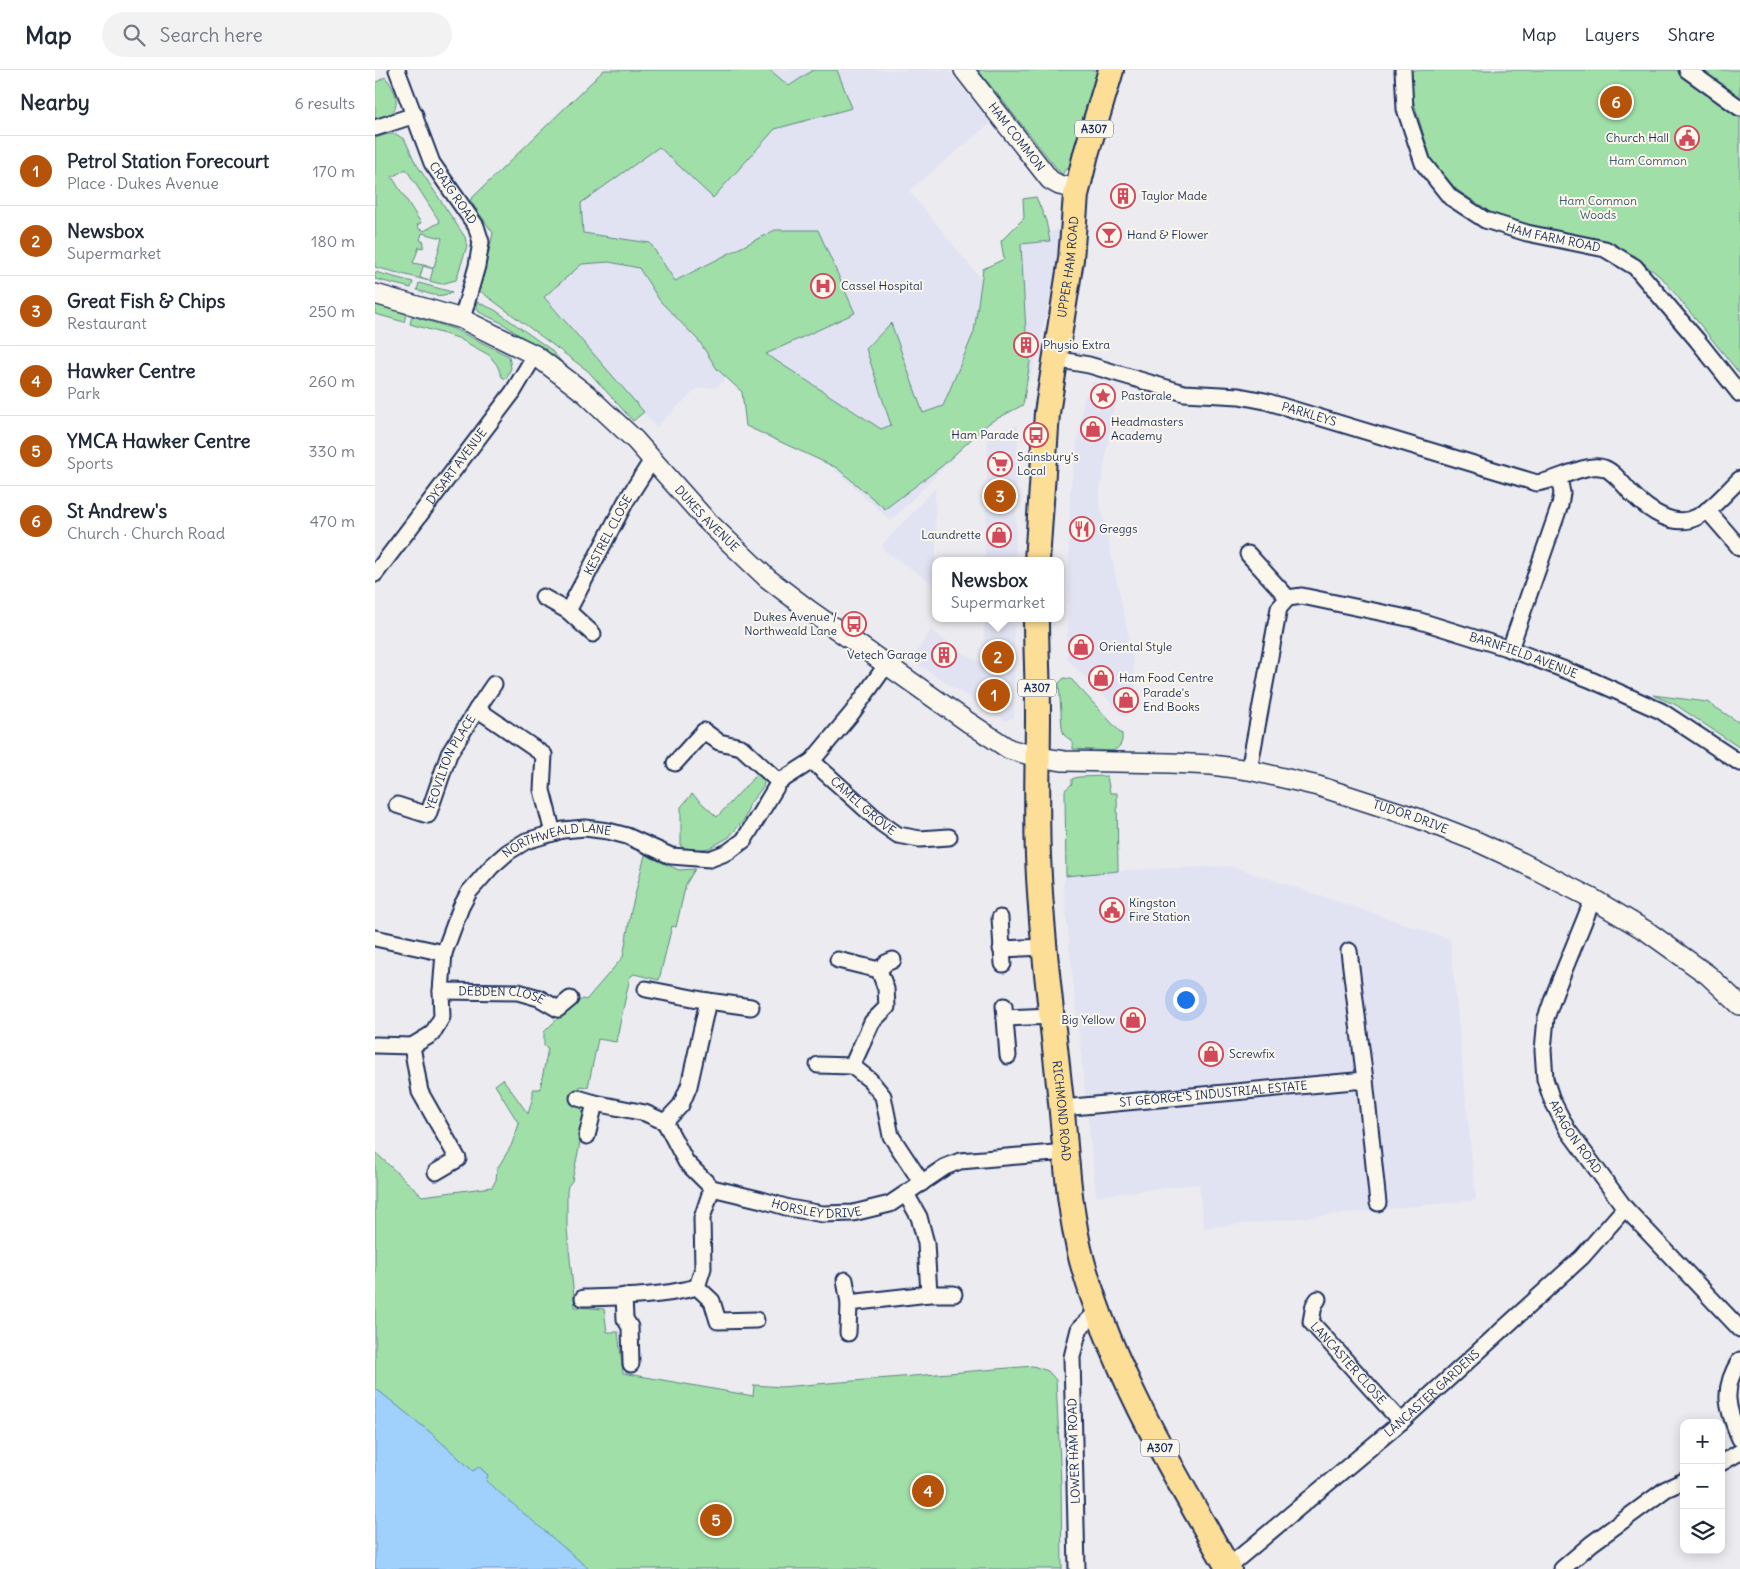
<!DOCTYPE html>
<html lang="en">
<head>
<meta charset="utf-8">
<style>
	body { margin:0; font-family:Delius,sans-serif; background:#f2f2f3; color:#1f2937 }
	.controls { position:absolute; right:15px; bottom:15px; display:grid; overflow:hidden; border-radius:10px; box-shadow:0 2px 12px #0003 }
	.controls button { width:45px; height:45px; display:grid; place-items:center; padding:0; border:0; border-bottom:1px solid #e0e1e3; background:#fff; color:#1f2937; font:25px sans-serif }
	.you { position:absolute; left:810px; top:929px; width:18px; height:18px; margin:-12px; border:4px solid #fff; border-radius:50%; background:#1a73e8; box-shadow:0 0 0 8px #1a73e833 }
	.badge { display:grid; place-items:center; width:32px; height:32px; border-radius:50%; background:#b45309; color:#fff; font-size:16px; font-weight:700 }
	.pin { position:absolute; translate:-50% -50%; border:2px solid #fff; box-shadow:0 1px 5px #0006 }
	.popup { position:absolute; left:557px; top:487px; width:132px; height:65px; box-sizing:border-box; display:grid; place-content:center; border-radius:10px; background:#fff; filter:drop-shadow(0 1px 4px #0005); font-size:16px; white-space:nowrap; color:#747a83 }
	.popup b { font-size:19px; color:#1f2937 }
	.popup::after { content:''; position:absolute; left:50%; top:100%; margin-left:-10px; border:10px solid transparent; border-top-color:#fff }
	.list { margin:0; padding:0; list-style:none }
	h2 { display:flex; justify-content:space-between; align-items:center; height:65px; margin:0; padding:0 20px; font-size:21px }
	h2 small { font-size:16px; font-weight:400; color:#747a83 }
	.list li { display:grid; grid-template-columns:32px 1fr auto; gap:15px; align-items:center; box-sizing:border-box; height:70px; padding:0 20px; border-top:1px solid #e0e1e3 }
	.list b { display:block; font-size:19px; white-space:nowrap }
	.list p { margin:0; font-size:16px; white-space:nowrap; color:#747a83 }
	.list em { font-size:16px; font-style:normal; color:#747a83 }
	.icon { flex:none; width:28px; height:28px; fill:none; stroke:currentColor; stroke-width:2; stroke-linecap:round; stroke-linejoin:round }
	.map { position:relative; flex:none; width:1365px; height:1499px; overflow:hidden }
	header { display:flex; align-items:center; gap:30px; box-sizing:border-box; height:70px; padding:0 25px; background:#fff; border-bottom:1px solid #e0e1e3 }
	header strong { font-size:24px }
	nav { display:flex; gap:28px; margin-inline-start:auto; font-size:18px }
	.search { width:350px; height:45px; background:#f2f2f3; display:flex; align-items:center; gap:12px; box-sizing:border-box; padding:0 18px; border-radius:28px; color:#747a83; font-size:19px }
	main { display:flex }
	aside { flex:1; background:#fff }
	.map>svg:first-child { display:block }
	.built { fill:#e2e3f2 }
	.green { fill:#a0dfa8; stroke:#5e8783; fill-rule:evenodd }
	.water { fill:#a0d1fd; stroke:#6b90bd }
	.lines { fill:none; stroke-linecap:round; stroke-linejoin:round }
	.minor-casing { stroke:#1b2f5e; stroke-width:19 }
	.tertiary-casing { stroke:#1b2f5e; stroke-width:22 }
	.primary-casing { stroke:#1b2f5e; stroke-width:28 }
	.minor { stroke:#fbf7ec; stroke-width:15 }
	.tertiary { stroke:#fbf7ec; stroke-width:19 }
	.primary { stroke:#fdde96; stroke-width:24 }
	.labels { text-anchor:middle; stroke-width:4; stroke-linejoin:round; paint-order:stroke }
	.shield { fill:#fbf7ec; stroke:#5e6b89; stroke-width:1 }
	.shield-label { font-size:11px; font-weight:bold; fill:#1b2f5e }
	.street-label { font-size:12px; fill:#1b2f5e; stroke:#fbf7ec }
	.poi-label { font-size:12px; fill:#1b2f5e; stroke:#fbf7ec; text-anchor:start }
	.park-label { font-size:12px; fill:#3c5b70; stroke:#fbf7ec }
</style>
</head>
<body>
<header>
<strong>Map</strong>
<div class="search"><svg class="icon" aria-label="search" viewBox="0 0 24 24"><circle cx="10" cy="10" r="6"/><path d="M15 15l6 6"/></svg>Search here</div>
<nav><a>Map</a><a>Layers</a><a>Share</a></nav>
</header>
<main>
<aside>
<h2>Nearby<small>6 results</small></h2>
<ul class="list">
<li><span class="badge">1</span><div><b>Petrol Station Forecourt</b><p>Place · Dukes Avenue</p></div><em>170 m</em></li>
<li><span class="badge">2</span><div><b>Newsbox</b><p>Supermarket</p></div><em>180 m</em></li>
<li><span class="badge">3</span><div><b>Great Fish &amp; Chips</b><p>Restaurant</p></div><em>250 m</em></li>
<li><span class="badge">4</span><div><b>Hawker Centre</b><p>Park</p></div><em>260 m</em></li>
<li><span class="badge">5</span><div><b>YMCA Hawker Centre</b><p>Sports</p></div><em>330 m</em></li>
<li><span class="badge">6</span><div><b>St Andrew's</b><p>Church · Church Road</p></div><em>470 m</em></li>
</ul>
</aside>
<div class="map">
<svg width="1365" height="1499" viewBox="0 0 1365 1499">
	<rect width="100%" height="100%" fill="#ecebf0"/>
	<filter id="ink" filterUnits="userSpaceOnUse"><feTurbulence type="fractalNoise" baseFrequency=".02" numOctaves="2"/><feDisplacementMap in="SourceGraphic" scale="10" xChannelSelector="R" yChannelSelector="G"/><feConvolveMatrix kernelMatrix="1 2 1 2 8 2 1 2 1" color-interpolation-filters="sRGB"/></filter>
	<g filter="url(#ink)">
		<!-- built -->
		<path class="built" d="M229,0H573L617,52L534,121L603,205L647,239L645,174L685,158L682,198L658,300L653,312H646L643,336L607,358L516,451L355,305L341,318H323L281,357L169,227L95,130Z
			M718,312L742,317L724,428L757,581L762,634L750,647L692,589L695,422L709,328Z
			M643,355L640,491H610L613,365Z
			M560,418L561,491L560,515L508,480L509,476L507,475Z
			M609,548H639V647L631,651L536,590L556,560L596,588L608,593Z
			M856,796L1075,869L1101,1130L829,1158L824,1114L721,1126L688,816L691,806L751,800Z"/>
		<!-- green -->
		<path class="green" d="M229,0H395L414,16L438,0H462L477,38L400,59L338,128L284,77L206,133L208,163L275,173L300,211L400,160H443L480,243L391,284L506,359L516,355L491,279L516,253L548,343L568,336L599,262L608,199L629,189L626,171L649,148L648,129L661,127L671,151L675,171L646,174L651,261L655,292L648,335L614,353L567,396L510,439L462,398L371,356L367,322L342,299L324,271L285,231L264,198L234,192L207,194L169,227L269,342L258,351L213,301L105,221L118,163L95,130Z
			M603,0H724L697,99L691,98L687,105Z
			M1035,0H1365V304L1289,210L1260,186L1227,171L1154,156L1115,142L1082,120L1056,89L1034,17Z
			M10,7C19,17 26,32 17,44L0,50V13Z
			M13,64H21L30,70L40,92L90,167L92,176L81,210L66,214L0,197V68ZM31,99L65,152L49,161L47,159L45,160L42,155L46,153L17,107ZM47,163L67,168L59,197L38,193L44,177L48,178L49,172L45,170ZM48,196L58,199L55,211L45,208Z
			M0,202L38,212L36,218L0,209Z
			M44,213L77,222C64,229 55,224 42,220Z
			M100,231L120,240L175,279L195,301L127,253L104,242Z
			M0,234L31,244L29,252L0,244Z
			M37,246L79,259L134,286L136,298L131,309L127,307L122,295L114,285L83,268L35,254Z
			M689,608L696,609L747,664C748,673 745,678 737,681L698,679V672L689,665L687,658L684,613Z
			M1278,625L1332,632L1365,653V678L1301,635Z
			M383,703L390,708L388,717L375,733L369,750L354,767L335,778L318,780L306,777V737L317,724L342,747Z
			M732,706L735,723H742L743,801L691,806L690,720L697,714V709L703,707Z
			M270,785L304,800L320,799L311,814L301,857L297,856L284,910L259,904L255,907L241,972L223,969L213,1017L205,1016L201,1033L206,1037L208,1044L204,1078L197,1111L193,1116L192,1121V1159L200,1237L229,1239L232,1262H243L248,1303L378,1326L379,1315L406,1317L658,1296L673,1301L681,1310L686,1414L687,1499H214L110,1411L113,1405L104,1397L98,1401L56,1363L0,1318V1082L47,1126L117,1117L121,1110L122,1099L136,1076L144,1054L120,1015L128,1009L153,1044L158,1027V1019H165L173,978L169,976V962L185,946L190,945L195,936L208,929L211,930L248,887L256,841Z"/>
		<!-- water -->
		<path class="water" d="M0,1318L56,1363L98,1401L104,1397L113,1405L111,1411L214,1499H0Z"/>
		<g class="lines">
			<defs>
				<g id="minor">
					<path id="s1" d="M22,0L57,93L101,156L106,172L102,196L87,249"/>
					<path id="s2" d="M1028,0L1030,39L1048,93L1075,127L1110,150L1152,163L1230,179L1260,197L1322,270L1365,324"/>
					<path d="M1312,0L1365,38"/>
					<path d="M0,58L40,45"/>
					<path id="s3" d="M680,289L714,295L809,323L864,326L890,331L1162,413C1183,411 1210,392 1229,398C1240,402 1249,416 1257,424C1273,440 1299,459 1322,447C1338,439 1352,421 1365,409"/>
					<path d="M1332,440L1365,478"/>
					<path d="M873,484L913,528"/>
					<path id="s4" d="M0,504L138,322L160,285"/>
					<path d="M168,527L193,541L218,564"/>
					<path id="s5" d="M193,541L251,431L277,390"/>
					<path d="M1135,579L1185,435L1187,423L1184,408"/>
					<path d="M102,639L169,685L167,720L178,763"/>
					<path id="s6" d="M437,691L506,753L523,765L545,769L574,767"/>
					<path d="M300,693L329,661L344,672L366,677L404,712"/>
					<path id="s7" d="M874,700L904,538L913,528L927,526L1042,550L1135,579L1214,609L1286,641L1365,693"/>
					<path id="s8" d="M22,735L53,745L74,684L102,639L119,614"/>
					<path id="s9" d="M1218,829L1181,920L1171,948L1168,980L1170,1009L1177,1030L1192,1059L1250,1138L1365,1259"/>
					<path d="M625,848L628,894"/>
					<path d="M0,868L69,883"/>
					<path d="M626,879L670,877"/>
					<path d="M974,881L990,1010L1003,1133"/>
					<path d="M463,890L504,900L511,919L512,937L497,952L477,996L495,1010L508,1026L516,1066L547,1113"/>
					<path d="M504,900L511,893L518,890"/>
					<path d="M271,919L333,931L314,1016L306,1035L290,1052"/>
					<path id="s10" d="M66,921L143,922L164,928L183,939L195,929"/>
					<path d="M333,931L376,937"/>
					<path d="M629,936L633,986"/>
					<path d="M630,948L677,946"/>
					<path d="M0,975L37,976"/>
					<path d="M443,995L477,996"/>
					<path d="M203,1028L220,1033"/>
					<path id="s11" d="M687,1038L990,1010"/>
					<path id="s12" d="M212,1066L220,1033L270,1043L290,1052L311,1092L337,1118L387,1130L414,1138L448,1144L478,1143L515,1134L570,1097L585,1091L691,1082"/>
					<path id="s13" d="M61,1102L83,1089L45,1022L37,976L57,964L67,947L66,921L69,883L86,837L94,822L117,796L133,782L151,771L188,760L210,758L233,761L252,766L296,786L335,789L353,782L369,770L404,712L437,691L477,643L512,594"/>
					<path d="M337,1118L327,1148L328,1198L322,1217L337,1231L343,1251L381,1250"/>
					<path d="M531,1124L544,1147L551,1173L554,1224"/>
					<path d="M470,1210L474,1233"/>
					<path d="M249,1226L250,1249L255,1257L256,1294"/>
					<path d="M208,1228C246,1227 285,1227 322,1217"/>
					<path id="s14" d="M943,1229L939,1235L936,1252L1026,1352"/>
					<path d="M473,1263L474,1233L554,1224H579"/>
					<path d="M1365,1290C1346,1319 1352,1339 1365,1369"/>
					<path d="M1346,1393L1365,1382"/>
					<path id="s15" d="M853,1497L1026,1352L1207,1187L1250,1138"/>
					<path d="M702,1499L697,1287L704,1259L724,1240"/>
					<path d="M1187,1499L1216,1474L1291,1419L1309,1411"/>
				</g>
				<g id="tertiary">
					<path id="s16" d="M589,0L675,110L684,115L703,119"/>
					<path id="s17" d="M0,224L87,249L160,285L211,324L260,370L331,450L392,508L434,540L593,652L634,679L662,687L689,691L795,693L837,695L874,700L943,716L1042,748L1103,772L1146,792L1218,829L1273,862L1333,905L1365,935"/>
				</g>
				<g id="primary">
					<path id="s18" d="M662,491L672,343L696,189L701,125L711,84L736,0"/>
					<path id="s19" d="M661,548C661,580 663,611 663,643C663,691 661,738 663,786C666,862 676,938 684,1014C691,1072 692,1134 707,1191C738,1302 797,1400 854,1499"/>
				</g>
			</defs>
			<!-- minor casing -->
			<use href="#minor" class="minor-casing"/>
			<!-- tertiary casing -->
			<use href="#tertiary" class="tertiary-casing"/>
			<!-- primary casing -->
			<use href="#primary" class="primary-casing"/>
			<!-- minor -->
			<use href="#minor" class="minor"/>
			<!-- tertiary -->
			<use href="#tertiary" class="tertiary"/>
			<!-- primary -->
			<use href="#primary" class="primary"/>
		</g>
	</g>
	<!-- icons -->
	<defs>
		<symbol id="civic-ring" viewBox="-11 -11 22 22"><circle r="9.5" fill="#fbf7ec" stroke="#d1495b" stroke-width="1.5"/><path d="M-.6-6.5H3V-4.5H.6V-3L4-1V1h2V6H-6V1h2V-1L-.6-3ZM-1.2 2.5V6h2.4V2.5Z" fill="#d1495b"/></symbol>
		<symbol id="building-ring" viewBox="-11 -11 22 22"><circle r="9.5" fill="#fbf7ec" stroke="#d1495b" stroke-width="1.5"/><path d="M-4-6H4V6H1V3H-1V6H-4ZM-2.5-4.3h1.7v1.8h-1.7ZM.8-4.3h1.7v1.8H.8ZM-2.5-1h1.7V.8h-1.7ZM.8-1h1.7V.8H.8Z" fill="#d1495b"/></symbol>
		<symbol id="bar-ring" viewBox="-11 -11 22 22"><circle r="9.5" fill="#fbf7ec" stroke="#d1495b" stroke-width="1.5"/><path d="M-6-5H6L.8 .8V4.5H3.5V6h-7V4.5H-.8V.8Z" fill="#d1495b"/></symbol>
		<symbol id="hospital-ring" viewBox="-11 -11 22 22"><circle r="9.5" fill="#fbf7ec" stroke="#d1495b" stroke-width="1.5"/><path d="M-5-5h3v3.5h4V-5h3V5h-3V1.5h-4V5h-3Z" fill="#d1495b"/></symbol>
		<symbol id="sight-ring" viewBox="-11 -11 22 22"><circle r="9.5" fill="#fbf7ec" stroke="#d1495b" stroke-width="1.5"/><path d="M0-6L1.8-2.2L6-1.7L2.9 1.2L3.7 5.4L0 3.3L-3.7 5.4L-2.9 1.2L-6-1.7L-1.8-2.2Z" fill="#d1495b"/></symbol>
		<symbol id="shop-ring" viewBox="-11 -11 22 22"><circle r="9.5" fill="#fbf7ec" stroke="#d1495b" stroke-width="1.5"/><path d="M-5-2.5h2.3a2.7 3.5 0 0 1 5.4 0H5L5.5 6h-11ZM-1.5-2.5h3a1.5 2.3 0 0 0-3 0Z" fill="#d1495b"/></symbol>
		<symbol id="bus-ring" viewBox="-11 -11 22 22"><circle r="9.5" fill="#fbf7ec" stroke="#d1495b" stroke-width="1.5"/><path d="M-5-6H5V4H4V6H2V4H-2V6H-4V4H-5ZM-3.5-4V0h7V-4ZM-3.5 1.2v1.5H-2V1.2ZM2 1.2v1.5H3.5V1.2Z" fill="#d1495b"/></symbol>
		<symbol id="supermarket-ring" viewBox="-11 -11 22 22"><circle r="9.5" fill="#fbf7ec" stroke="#d1495b" stroke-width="1.5"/><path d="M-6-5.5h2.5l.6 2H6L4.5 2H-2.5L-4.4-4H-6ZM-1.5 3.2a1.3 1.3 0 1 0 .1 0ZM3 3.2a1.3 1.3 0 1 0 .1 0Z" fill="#d1495b"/></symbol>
		<symbol id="restaurant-ring" viewBox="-11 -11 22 22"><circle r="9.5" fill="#fbf7ec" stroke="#d1495b" stroke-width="1.5"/><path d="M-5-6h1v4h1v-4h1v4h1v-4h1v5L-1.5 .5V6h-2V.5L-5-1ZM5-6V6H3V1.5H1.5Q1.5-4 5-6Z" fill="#d1495b"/></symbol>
	</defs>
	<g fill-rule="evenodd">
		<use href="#civic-ring" x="1298" y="54" width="28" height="28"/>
		<use href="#building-ring" x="734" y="112" width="28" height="28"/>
		<use href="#bar-ring" x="720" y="151" width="28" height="28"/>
		<use href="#hospital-ring" x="434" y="202" width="28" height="28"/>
		<use href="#building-ring" x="637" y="261" width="28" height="28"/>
		<use href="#sight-ring" x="714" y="312" width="28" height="28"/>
		<use href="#shop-ring" x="704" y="345" width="28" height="28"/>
		<use href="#bus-ring" x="647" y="351" width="28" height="28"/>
		<use href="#supermarket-ring" x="611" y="380" width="28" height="28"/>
		<use href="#restaurant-ring" x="693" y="445" width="28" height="28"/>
		<use href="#shop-ring" x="610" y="451" width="28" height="28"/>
		<use href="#bus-ring" x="465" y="540" width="28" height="28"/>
		<use href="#shop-ring" x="692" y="563" width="28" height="28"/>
		<use href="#building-ring" x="555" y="571" width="28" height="28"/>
		<use href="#shop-ring" x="712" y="594" width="28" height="28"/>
		<use href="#shop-ring" x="737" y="616" width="28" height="28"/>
		<use href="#civic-ring" x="723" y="826" width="28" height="28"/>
		<use href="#shop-ring" x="744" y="936" width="28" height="28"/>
		<use href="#shop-ring" x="822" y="970" width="28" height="28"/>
	</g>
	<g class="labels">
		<!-- shield labels -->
		<g class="shield">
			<rect x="700" y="50.5" width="38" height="17" rx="4"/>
			<rect x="643" y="609.5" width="38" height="17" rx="4"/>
			<rect x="766" y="1369.5" width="38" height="17" rx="4"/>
		</g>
		<g class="shield-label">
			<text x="719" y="63">A307</text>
			<text x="662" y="622">A307</text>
			<text x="785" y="1382">A307</text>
		</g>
		<!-- street labels -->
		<g class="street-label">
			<text dy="4" stroke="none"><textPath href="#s16" startOffset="85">HAM COMMON</textPath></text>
			<text dy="4" stroke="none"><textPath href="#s1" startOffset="136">CRAIG ROAD</textPath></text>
			<text dy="4" stroke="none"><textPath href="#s2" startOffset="252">HAM FARM ROAD</textPath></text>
			<text dy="4" stroke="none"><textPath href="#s18" startOffset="296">UPPER HAM ROAD</textPath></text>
			<text dy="4" stroke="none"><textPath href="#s3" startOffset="261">PARKLEYS</textPath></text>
			<text dy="4" stroke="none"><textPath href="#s4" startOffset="135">DYSART AVENUE</textPath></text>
			<text dy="4" stroke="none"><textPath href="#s17" startOffset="410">DUKES AVENUE</textPath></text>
			<text dy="4" stroke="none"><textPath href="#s5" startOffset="86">KESTREL CLOSE</textPath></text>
			<text dy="4" stroke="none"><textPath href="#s7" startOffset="422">BARNFIELD AVENUE</textPath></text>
			<text dy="4" stroke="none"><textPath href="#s8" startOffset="90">YEOVILTON PLACE</textPath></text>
			<text dy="4" stroke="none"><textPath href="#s6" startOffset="68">CAMEL GROVE</textPath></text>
			<text dy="4" stroke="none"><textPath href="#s17" startOffset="1201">TUDOR DRIVE</textPath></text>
			<text dy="4" stroke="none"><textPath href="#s13" startOffset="430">NORTHWEALD LANE</textPath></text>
			<text dy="4" stroke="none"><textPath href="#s10" startOffset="61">DEBDEN CLOSE</textPath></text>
			<text dy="4" stroke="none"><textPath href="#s11" startOffset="152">ST GEORGE'S INDUSTRIAL ESTATE</textPath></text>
			<text dy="4" stroke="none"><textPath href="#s19" startOffset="494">RICHMOND ROAD</textPath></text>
			<text dy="4" stroke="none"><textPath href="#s9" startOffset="255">ARAGON ROAD</textPath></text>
			<text dy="4" stroke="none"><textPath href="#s12" startOffset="296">HORSLEY DRIVE</textPath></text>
			<text dy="4" stroke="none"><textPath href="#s14" startOffset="80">LANCASTER CLOSE</textPath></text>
			<text dy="4" stroke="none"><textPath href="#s15" startOffset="268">LANCASTER GARDENS</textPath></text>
			<text transform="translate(699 1381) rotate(-92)" y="4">LOWER HAM ROAD</text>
		</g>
		<!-- poi labels -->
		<g class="poi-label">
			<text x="1294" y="72" text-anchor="end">Church Hall</text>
			<text x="766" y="130">Taylor Made</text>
			<text x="752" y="169">Hand &amp; Flower</text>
			<text x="466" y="220">Cassel Hospital</text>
			<text x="668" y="279">Physio Extra</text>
			<text x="746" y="330">Pastorale</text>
			<text x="736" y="356">Headmasters<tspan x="736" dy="14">Academy</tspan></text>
			<text x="644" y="369" text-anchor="end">Ham Parade</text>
			<text x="642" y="391">Sainsbury's<tspan x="642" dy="14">Local</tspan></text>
			<text x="724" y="463">Greggs</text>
			<text x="606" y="469" text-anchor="end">Laundrette</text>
			<text x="462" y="551" text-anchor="end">Dukes Avenue /<tspan x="462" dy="14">Northweald Lane</tspan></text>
			<text x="724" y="581">Oriental Style</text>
			<text x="552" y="589" text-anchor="end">Vetech Garage</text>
			<text x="744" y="612">Ham Food Centre</text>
			<text x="768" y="627">Parade's<tspan x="768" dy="14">End Books</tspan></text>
			<text x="754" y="837">Kingston<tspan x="754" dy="14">Fire Station</tspan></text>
			<text x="740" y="954" text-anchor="end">Big Yellow</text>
			<text x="854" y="988">Screwfix</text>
		</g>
		<!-- park labels -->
		<g class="park-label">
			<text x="1273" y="95">Ham Common</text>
			<text x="1223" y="135">Ham Common<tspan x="1223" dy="14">Woods</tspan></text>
		</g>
	</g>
</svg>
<div class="controls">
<button>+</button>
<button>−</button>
<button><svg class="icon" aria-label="layers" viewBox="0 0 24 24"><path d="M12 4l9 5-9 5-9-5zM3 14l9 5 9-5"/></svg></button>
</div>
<div class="you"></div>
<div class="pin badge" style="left:619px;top:625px">1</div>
<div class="pin badge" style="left:623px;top:587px">2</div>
<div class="popup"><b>Newsbox</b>Supermarket</div>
<div class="pin badge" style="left:625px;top:426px">3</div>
<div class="pin badge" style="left:553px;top:1421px">4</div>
<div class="pin badge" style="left:341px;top:1450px">5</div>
<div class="pin badge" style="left:1241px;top:32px">6</div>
</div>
</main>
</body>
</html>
